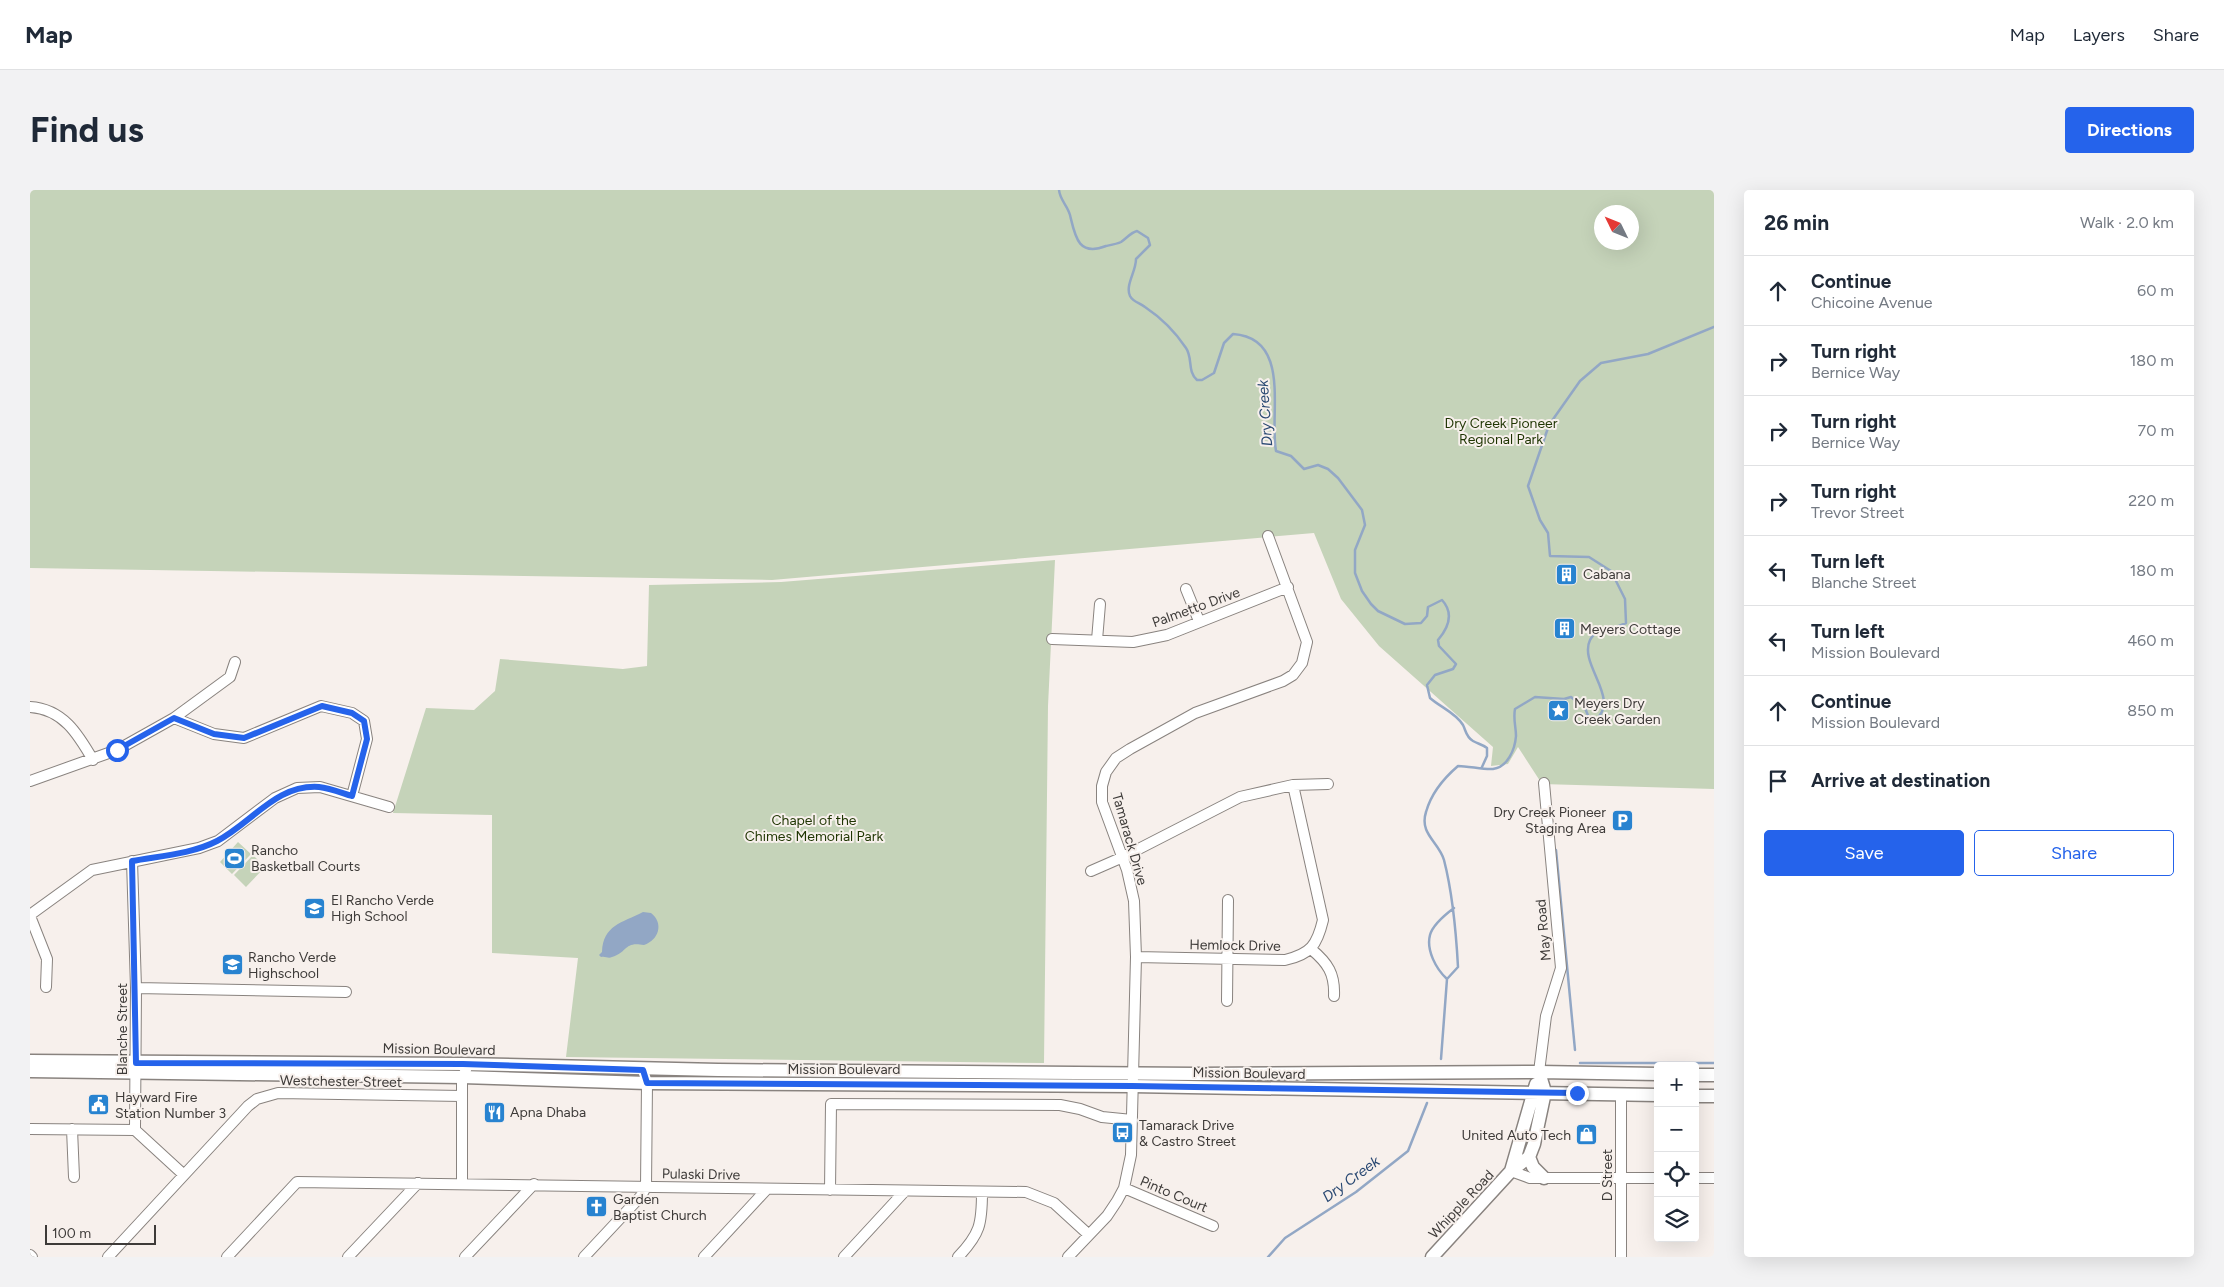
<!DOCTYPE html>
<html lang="en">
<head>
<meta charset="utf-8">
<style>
	body { margin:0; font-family:Figtree,sans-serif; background:#f2f2f3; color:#1f2937 }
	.controls { position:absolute; right:15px; bottom:15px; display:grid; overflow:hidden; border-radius:5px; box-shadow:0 5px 20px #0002 }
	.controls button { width:45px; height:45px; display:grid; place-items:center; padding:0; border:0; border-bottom:1px solid #e0e1e3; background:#fff; color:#1f2937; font:25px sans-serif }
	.compass { position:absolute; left:1564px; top:15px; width:45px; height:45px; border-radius:50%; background:#fff; box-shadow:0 5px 20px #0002; rotate:313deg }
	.scale { position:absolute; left:15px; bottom:12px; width:111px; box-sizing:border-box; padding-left:5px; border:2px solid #3e3b39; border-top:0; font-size:14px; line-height:18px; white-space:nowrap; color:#3e3b39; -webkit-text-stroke:4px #f7f0ec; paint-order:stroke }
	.stop { position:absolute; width:15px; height:15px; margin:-11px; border:4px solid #2563eb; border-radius:50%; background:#fff }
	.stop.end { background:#2563eb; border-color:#fff; box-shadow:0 1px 5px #0008 }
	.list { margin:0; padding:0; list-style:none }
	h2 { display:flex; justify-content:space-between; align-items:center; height:65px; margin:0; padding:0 20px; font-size:21px }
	h2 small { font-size:16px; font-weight:400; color:#747a83 }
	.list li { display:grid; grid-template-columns:32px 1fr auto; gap:15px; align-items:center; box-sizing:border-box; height:70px; padding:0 20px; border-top:1px solid #e0e1e3 }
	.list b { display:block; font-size:19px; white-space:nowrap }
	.list p { margin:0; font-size:16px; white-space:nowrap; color:#747a83 }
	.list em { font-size:16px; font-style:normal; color:#747a83 }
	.actions { display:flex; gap:10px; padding:15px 20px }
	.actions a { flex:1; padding:11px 0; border:1px solid #2563eb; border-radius:5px; text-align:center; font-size:18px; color:#2563eb }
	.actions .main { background:#2563eb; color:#fff }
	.icon { flex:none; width:28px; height:28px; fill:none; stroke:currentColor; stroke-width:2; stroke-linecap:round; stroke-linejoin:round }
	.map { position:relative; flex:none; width:1684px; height:1067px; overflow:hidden; border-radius:5px }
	header { display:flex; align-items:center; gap:30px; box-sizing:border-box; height:70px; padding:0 25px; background:#fff; border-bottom:1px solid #e0e1e3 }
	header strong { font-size:24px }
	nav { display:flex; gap:28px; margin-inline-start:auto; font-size:18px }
	.intro { display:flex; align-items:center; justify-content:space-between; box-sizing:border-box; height:120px; padding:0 30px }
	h1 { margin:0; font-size:35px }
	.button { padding:12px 22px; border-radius:5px; background:#2563eb; color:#fff; font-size:18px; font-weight:700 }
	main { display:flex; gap:30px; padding:0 30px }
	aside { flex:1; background:#fff; border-radius:5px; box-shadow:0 5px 20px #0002 }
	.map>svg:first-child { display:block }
	.green { fill:#c5d3b9; fill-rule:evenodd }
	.water { fill:#92a7c5 }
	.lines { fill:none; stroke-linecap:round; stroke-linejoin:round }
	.stream { stroke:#92a7c5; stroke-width:2.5 }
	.minor-casing { stroke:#89837f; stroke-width:12 }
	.major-casing { stroke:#89837f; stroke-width:15 }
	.minor { stroke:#fff; stroke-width:10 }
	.major { stroke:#fff; stroke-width:12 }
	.route { stroke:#2563eb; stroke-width:6 }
	.labels { text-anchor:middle; stroke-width:4; stroke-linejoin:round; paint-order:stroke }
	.park-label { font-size:14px; fill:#1f3502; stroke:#f7f0ec }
	.poi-label { font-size:14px; fill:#3e3b39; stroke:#f7f0ec; text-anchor:start }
	.street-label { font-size:14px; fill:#3e3b39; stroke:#f7f0ec }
	.water-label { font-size:15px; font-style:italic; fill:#294872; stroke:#f7f0ec }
</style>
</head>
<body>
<header>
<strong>Map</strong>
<nav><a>Map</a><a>Layers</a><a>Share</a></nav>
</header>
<div class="intro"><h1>Find us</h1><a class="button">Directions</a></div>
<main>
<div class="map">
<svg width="1684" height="1067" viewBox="0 0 1684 1067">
	<rect width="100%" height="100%" fill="#f7f0ec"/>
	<!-- green -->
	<path class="green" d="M0,0H1684V599L1512,594L1488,557L1478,574L1461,576L1463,557L1349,456L1311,409L1284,343L742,390L0,378ZM1572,22H1602V52H1572Z
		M1025,370L1018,516L1014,873L536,867L548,768L462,763V625L363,623L396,518L444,520L465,501L470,469L593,479L617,476L619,395L751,392Z
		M208,652L221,664L202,684L190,672Z
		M223,665L235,677L216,697L204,685Z"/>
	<!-- water -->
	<path class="water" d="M613,722L621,723C634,733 629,750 614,755C594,751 598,762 582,767C578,769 576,766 571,767L569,765L572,762C573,735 592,733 613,722Z"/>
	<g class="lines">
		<!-- stream -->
		<path class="stream" d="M1029,0C1030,10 1037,15 1040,25C1045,46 1048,67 1076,56C1081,55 1087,54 1091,52C1097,48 1100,43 1107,41L1118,48L1120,55L1106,69C1106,82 1095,95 1100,106C1103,112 1110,113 1115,117C1130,127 1146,143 1156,158C1163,168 1157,181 1167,190H1172L1184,183L1194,153L1203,144C1262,148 1239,224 1246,261L1261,266L1274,279L1288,275L1298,279L1308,288L1332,320L1335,335L1325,360V383L1332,401L1341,414L1348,421L1375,434L1391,433L1397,426L1398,417L1412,410C1424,423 1419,437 1408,450L1409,456L1426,474L1423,479L1405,485L1397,495L1400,508C1410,517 1426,523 1433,535C1436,541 1436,547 1443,551C1448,554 1452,554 1457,558V566L1452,577
			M1526,660L1545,860
			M1417,789C1406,779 1396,760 1400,745C1403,734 1416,724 1424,718
			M1411,869L1417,789L1428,777C1426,740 1423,705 1414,670C1409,652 1389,644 1396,622C1401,604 1414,588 1428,576C1438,576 1455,580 1463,579C1478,577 1485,559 1486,546C1486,537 1483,529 1485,519L1505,507L1534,509L1541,507L1555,518L1559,528L1564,531C1593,510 1548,475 1560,450C1561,447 1565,444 1567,441L1582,439L1596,433L1595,409L1581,381L1559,367L1520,366L1518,343L1510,330L1498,296L1519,235L1550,191L1571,173L1618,164L1684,137
			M1550,873H1684
			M1238,1067L1255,1048L1326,1002L1378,961L1397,913"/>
		<defs>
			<path id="minor" d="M1156,399L1169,431
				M1022,449L1103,452L1137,445L1258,397
				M1067,450L1070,414
				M0,517C33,519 48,544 63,570
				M144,528L184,544L214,548L291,516L322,523L334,531L337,549L322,606
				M0,591L87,560L144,528L200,487L205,472
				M102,671L106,798L105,940L154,985
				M1061,681L1093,667L1210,607L1263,595L1298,594
				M0,725L62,680L169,658L188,651L245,608L267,598L290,597L359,617
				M0,726L17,769L16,797
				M1281,759C1298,773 1305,784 1304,806
				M1106,767L1255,770C1281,764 1287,755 1293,730L1263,595
				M106,798L316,802
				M1197,811L1198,710
				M1509,882L1516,826L1531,778L1514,593
				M0,939L105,940
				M42,939L44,987
				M1481,981L1500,988H1628
				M1665,988H1684
				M432,993V887L436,880
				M1094,998L1183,1036
				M800,1000L801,914L1030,915L1050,919L1072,927L1102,930
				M0,1065L2,1067
				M78,1067L218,916L227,909L248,903L432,906
				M197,1067L267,992L996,1002L1024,1013L1059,1045
				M318,1067L388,993
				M435,1067L504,994
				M554,1067L611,1006L616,997L617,893L613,880
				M674,1067L737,999
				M814,1067L874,1002
				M928,1067C950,1044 952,1034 952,1002
				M1038,1067L1077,1026L1087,1011L1094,998L1101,965L1106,767L1104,711L1097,680L1072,612V596L1076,582L1086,568L1100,559L1165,523L1253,491L1263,485L1272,473L1277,452L1238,346
				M1591,1067V904"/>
			<path id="major" d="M0,871L433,874L688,880L1166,884L1509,882L1628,884
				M0,881L432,887L617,893L1102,896L1628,905
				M1665,885H1684
				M1665,906H1684
				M1499,967L1503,977L1514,988
				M1481,981L1506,894
				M1402,1067L1481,981L1499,967L1504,954L1515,902L1509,882"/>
		</defs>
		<!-- minor casing -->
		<use href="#minor" class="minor-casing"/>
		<!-- major casing -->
		<use href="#major" class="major-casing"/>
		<!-- minor -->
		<use href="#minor" class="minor"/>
		<!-- major -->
		<use href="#major" class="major"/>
	</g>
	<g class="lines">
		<!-- route -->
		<path class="route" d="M87,560L144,528L184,544L214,548L292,516L322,523L334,531L337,549L322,606C312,603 300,598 289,597C246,594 222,633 187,651C162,664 129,666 102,671L106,873L433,874L613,880L617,893L1102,896L1547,903"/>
	</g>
	<!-- icons -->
	<defs>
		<symbol id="building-square" viewBox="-11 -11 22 22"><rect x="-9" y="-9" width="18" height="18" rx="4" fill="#2883d0" stroke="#f7f0ec"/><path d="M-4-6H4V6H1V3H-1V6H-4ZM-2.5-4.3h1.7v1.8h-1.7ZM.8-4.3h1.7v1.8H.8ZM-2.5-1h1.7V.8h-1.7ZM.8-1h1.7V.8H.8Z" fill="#fff"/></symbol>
		<symbol id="sight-square" viewBox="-11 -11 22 22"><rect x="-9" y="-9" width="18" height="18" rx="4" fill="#2883d0" stroke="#f7f0ec"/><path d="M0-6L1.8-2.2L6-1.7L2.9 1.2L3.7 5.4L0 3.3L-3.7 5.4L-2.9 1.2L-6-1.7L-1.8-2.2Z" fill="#fff"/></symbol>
		<symbol id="parking-square" viewBox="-11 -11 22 22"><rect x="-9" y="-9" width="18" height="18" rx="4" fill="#2883d0" stroke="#f7f0ec"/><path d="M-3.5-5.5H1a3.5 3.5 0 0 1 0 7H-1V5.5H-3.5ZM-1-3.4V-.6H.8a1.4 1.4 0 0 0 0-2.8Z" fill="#fff"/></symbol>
		<symbol id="stadium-square" viewBox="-11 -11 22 22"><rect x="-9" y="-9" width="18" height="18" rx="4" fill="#2883d0" stroke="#f7f0ec"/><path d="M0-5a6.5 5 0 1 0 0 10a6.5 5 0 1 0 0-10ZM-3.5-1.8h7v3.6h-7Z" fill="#fff"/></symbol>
		<symbol id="school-square" viewBox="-11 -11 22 22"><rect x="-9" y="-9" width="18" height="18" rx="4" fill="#2883d0" stroke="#f7f0ec"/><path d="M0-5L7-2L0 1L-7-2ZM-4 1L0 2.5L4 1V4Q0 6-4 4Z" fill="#fff"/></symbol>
		<symbol id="civic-square" viewBox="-11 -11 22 22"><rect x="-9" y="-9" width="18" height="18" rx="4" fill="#2883d0" stroke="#f7f0ec"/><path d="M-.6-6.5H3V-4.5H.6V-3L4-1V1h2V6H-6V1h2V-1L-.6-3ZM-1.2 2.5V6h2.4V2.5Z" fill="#fff"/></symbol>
		<symbol id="restaurant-square" viewBox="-11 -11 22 22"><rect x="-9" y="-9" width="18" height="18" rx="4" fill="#2883d0" stroke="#f7f0ec"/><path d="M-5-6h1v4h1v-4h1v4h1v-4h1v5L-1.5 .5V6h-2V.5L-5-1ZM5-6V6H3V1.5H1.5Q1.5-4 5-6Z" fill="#fff"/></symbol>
		<symbol id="bus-square" viewBox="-11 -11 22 22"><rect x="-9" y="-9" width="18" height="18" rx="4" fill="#2883d0" stroke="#f7f0ec"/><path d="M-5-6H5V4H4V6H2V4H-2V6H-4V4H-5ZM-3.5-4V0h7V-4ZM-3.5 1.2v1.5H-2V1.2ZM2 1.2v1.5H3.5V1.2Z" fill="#fff"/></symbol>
		<symbol id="shop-square" viewBox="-11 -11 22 22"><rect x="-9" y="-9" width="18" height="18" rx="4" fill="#2883d0" stroke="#f7f0ec"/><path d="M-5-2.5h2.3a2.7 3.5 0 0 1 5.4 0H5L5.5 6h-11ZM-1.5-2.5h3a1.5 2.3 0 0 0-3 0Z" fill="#fff"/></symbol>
		<symbol id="church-square" viewBox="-11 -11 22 22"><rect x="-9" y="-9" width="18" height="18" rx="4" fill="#2883d0" stroke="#f7f0ec"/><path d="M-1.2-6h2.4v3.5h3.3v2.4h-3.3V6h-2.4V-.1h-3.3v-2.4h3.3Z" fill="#fff"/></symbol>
	</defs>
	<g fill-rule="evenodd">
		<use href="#building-square" x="1524" y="372" width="25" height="25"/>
		<use href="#building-square" x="1522" y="426" width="25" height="25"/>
		<use href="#sight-square" x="1516" y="508" width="25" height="25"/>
		<use href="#parking-square" x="1580" y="618" width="25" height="25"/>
		<use href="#stadium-square" x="192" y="656" width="25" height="25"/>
		<use href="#school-square" x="272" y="706" width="25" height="25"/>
		<use href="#school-square" x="190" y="762" width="25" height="25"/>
		<use href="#civic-square" x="56" y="902" width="25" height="25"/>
		<use href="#restaurant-square" x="452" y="910" width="25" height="25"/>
		<use href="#bus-square" x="1080" y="930" width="25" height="25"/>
		<use href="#shop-square" x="1544" y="932" width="25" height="25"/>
		<use href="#church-square" x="554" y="1004" width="25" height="25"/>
	</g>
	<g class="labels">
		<!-- park labels -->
		<g class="park-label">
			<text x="1471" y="238">Dry Creek Pioneer<tspan x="1471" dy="16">Regional Park</tspan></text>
			<text x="784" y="635">Chapel of the<tspan x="784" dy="16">Chimes Memorial Park</tspan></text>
		</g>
		<!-- poi labels -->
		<g class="poi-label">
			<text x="1553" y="389">Cabana</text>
			<text x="1550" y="444">Meyers Cottage</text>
			<text x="1544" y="518">Meyers Dry<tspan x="1544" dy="16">Creek Garden</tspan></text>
			<text x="1576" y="627" text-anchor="end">Dry Creek Pioneer<tspan x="1576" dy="16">Staging Area</tspan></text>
			<text x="221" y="665">Rancho<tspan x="221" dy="16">Basketball Courts</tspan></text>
			<text x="301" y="715">El Rancho Verde<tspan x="301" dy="16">High School</tspan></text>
			<text x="218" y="772">Rancho Verde<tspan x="218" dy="16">Highschool</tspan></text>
			<text x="85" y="912">Hayward Fire<tspan x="85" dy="16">Station Number 3</tspan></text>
			<text x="480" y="927">Apna Dhaba</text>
			<text x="1109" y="940">Tamarack Drive<tspan x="1109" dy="16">&amp; Castro Street</tspan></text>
			<text x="1541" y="950" text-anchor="end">United Auto Tech</text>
			<text x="583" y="1014">Garden<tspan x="583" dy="16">Baptist Church</tspan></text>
		</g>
		<!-- street labels -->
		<g class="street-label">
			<text transform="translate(1166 417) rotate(-20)" y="5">Palmetto Drive</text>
			<text transform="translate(1100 649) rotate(74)" y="5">Tamarack Drive</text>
			<text transform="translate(1513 740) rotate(-95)" y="5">May Road</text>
			<text transform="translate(1205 755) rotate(1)" y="5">Hemlock Drive</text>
			<text transform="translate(92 839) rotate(-90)" y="5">Blanche Street</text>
			<text transform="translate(409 859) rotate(1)" y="5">Mission Boulevard</text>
			<text x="814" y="884">Mission Boulevard</text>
			<text transform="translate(1219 883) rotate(1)" y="5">Mission Boulevard</text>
			<text transform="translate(311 891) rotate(1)" y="5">Westchester Street</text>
			<text transform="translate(671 984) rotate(1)" y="5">Pulaski Drive</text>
			<text transform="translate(1577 985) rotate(-90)" y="5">D Street</text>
			<text transform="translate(1144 1004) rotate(23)" y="5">Pinto Court</text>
			<text transform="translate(1431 1014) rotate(-47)" y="5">Whipple Road</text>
		</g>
		<!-- water labels -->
		<g class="water-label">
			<text transform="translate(1235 223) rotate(-94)" y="5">Dry Creek</text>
			<text transform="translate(1321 989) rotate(-36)" y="5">Dry Creek</text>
		</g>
	</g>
</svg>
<div class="controls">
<button>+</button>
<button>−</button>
<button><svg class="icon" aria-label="locate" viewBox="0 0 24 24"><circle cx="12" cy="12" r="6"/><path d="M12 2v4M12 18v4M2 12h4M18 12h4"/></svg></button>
<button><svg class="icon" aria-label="layers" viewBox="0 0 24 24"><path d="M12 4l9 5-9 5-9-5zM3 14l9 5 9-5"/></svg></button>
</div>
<svg class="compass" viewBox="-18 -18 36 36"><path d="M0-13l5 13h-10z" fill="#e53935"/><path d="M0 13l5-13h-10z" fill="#747a83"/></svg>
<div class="scale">100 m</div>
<div class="stop" style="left:87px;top:560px"></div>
<div class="stop end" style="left:1547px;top:903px"></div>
</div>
<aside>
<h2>26 min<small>Walk · 2.0 km</small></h2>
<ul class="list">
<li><svg class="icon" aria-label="ahead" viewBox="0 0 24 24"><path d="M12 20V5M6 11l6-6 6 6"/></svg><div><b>Continue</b><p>Chicoine Avenue</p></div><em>60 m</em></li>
<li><svg class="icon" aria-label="right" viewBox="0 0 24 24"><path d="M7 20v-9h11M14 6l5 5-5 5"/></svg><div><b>Turn right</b><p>Bernice Way</p></div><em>180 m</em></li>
<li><svg class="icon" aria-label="right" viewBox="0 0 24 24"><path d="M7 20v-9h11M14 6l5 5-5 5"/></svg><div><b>Turn right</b><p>Bernice Way</p></div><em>70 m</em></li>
<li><svg class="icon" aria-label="right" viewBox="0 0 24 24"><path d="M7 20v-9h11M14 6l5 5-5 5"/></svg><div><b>Turn right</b><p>Trevor Street</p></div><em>220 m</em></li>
<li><svg class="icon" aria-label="left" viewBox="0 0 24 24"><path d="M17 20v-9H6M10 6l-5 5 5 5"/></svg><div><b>Turn left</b><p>Blanche Street</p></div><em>180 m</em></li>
<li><svg class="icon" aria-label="left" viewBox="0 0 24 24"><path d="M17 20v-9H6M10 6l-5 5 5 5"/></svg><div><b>Turn left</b><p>Mission Boulevard</p></div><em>460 m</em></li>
<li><svg class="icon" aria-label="ahead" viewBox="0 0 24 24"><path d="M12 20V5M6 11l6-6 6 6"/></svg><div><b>Continue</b><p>Mission Boulevard</p></div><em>850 m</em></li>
<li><svg class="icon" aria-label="arrive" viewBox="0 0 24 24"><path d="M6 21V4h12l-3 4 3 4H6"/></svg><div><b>Arrive at destination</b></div></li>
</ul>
<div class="actions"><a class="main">Save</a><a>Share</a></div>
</aside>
</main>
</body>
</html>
